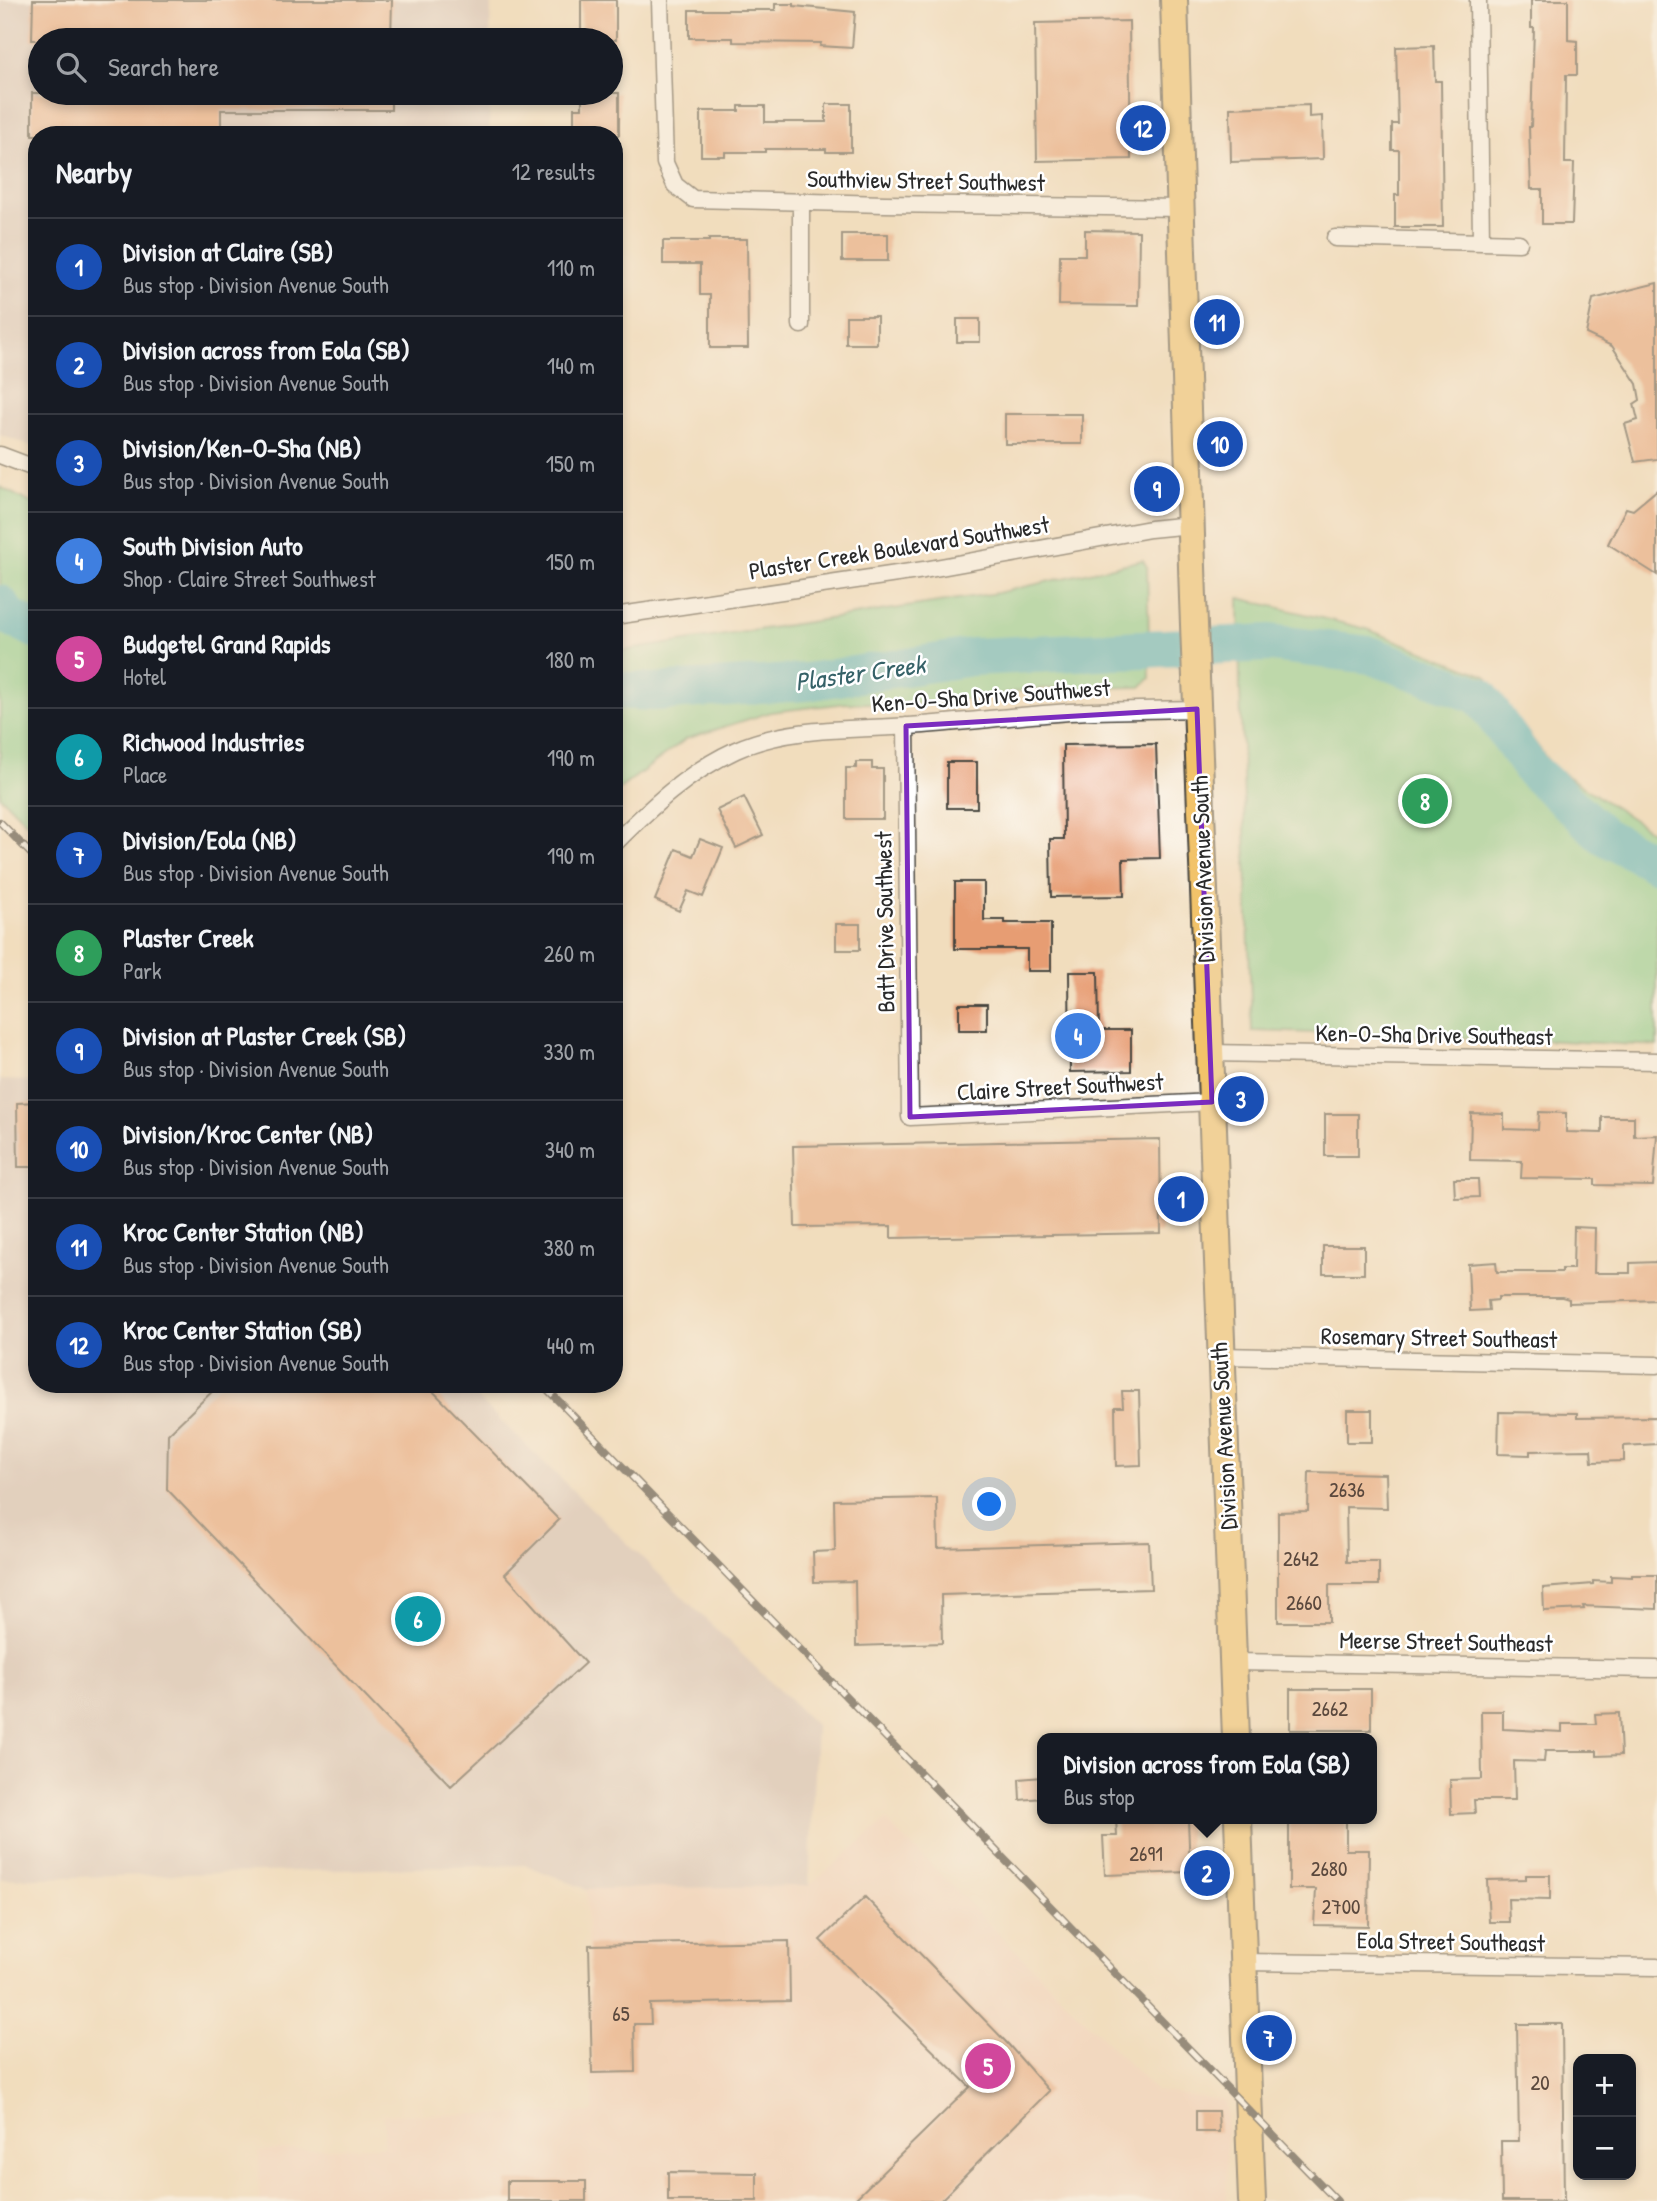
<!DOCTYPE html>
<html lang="en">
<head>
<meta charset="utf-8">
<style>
	body { margin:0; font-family:"Patrick Hand",sans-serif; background:#242831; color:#f1f3f6 }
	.controls { position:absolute; right:21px; bottom:21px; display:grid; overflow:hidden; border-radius:14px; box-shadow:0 4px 10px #0003 }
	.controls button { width:63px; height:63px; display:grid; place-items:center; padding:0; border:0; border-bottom:2px solid #363941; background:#171b24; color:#f1f3f6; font:35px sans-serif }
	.you { position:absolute; left:990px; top:1505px; width:24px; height:24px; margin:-18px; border:5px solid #fff; border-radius:50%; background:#1a73e8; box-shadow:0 0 0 10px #1a73e833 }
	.badge { display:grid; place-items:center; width:46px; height:46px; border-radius:50%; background:#db2777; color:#fff; font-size:23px; font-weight:700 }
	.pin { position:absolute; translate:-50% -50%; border:4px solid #fff; box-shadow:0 2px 7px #0006 }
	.popup { position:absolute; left:1037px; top:1733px; width:340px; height:91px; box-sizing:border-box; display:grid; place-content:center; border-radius:14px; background:#171b24; filter:drop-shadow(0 2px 5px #0005); font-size:23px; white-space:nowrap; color:#9ea1a6 }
	.popup b { font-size:26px; color:#f1f3f6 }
	.popup::after { content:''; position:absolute; left:50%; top:100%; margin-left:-14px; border:14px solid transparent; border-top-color:#171b24 }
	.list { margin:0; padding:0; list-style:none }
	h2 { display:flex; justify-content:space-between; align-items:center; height:91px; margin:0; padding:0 28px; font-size:30px }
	h2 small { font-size:23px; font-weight:400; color:#9ea1a6 }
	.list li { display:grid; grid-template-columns:46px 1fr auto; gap:21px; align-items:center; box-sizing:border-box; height:98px; padding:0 28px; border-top:2px solid #363941 }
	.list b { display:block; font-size:26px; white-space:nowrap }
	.list p { margin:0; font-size:23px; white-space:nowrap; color:#9ea1a6 }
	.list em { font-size:23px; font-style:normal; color:#9ea1a6 }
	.icon { flex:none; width:38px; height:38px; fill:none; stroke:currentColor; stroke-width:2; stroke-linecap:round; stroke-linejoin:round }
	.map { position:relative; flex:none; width:1657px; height:2201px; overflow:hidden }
	.search { position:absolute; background:#171b24; box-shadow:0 4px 10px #0003; left:28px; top:28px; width:595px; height:77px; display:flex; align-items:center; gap:18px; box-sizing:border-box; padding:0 24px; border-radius:38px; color:#9ea1a6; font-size:26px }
	.panel { position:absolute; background:#171b24; box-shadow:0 4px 10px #0003; left:28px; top:126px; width:595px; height:1267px; border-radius:28px }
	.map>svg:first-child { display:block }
	.built { fill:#f4d3c1 }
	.industrial { fill:#d0c0bc }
	.green { fill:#81d293; stroke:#567e5f; stroke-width:2 }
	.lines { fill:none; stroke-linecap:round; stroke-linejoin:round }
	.river { stroke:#47b4c3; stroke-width:38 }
	.building { fill:#e79d73 }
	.street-casing { stroke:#494641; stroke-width:19 }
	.primary-casing { stroke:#494641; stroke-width:30 }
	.street { stroke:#fff; stroke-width:16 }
	.primary { stroke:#f2c36a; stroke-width:26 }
	.rail-casing { stroke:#2b2b2b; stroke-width:8 }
	.rail { stroke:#fff; stroke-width:5; stroke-dasharray:16; stroke-linecap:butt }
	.marked { fill:none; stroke:#7b2cbf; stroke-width:5; stroke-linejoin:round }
	.labels { text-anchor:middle; stroke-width:5; stroke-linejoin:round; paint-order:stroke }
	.number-label { font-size:21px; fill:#5a483d }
	.street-label { font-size:24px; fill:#2b2b2b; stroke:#fff }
	.water-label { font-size:26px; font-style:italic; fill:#366268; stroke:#fff }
</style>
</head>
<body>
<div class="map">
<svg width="1657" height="2201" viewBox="0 0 1657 2201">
	<rect width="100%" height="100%" fill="#fff"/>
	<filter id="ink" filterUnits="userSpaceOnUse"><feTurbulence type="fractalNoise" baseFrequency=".0143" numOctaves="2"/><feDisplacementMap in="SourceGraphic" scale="14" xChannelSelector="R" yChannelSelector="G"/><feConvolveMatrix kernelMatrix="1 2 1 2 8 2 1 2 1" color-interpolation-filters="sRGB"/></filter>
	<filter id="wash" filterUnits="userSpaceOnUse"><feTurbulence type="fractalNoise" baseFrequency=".00686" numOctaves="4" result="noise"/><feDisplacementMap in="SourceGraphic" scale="28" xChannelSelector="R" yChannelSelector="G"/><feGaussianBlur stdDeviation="1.57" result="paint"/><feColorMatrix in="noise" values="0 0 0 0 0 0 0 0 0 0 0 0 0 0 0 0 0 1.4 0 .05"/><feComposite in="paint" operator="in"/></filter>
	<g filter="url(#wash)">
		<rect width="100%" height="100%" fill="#f1ddbd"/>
		<!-- built -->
		<path class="built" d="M886,1820L1155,2091L1226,2100L1227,2201H259V2151L384,2146V2115L593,2113L586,1889L809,1886Z"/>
		<!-- industrial -->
		<path class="industrial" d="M0,0H491L490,40H40V93H490L489,135H37V448L0,435Z
			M0,1080L37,1081V1384H463L816,1726L809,1886L586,1889L526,1865L0,1879Z"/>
		<!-- green -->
		<path class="green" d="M0,487L37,506V833L0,796Z
			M1143,560L1147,567L1150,678L1141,687L1036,689L930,704L848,703L771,712L686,739L614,793V652L997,593Z
			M1239,598L1367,629L1486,676L1553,767L1657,835V1046L1540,1040L1252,1031L1240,690Z"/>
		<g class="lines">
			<!-- river -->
			<path class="river" d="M0,604L8,616L37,630
				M614,690L654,692L806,682L972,657L1143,649L1270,643L1370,655L1480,696L1532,770L1604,836L1657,864"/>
		</g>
		<g id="blocks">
			<!-- building -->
			<path class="building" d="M33,0H392L391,40H32Z
				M581,0H616V40H581Z
				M1531,0H1568V40L1577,41V75H1566L1565,163H1574L1572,224H1542V189H1531L1529,127H1531L1534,28H1531Z
				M775,4H794V6L855,12L852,48L820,46L821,43L733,42V38H689V10H775Z
				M1129,21L1131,159L1037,161L1035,23Z
				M1434,46L1435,81H1441L1443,227H1395V195H1399V150H1392V124H1398L1396,47Z
				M32,93H391V110H221V135H32Z
				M582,93H619V135H581V128H574V108H582Z
				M826,104H851V152H826V149H765V152H725V156H701V111H739V106H765V122H826Z
				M1309,105V117L1322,116L1323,159L1231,162L1230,108Z
				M1085,230L1139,231L1138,306L1059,305L1060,255H1085Z
				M842,234H888V261H842Z
				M709,239H747L748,348H710V295H700V264H663V241H709Z
				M1657,283V459L1635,462L1625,424L1638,420L1634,404L1640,400L1637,384L1612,346L1586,334L1593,299Z
				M846,316H877V344H846Z
				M957,319H980V342H957Z
				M1005,414H1082V444H1005Z
				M1657,490V575L1608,544L1626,508L1633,510Z
				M1156,744L1160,858L1123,859L1124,896L1051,897L1050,839H1064L1063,745Z
				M856,762H872V769H883V819H846V768H856Z
				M947,762H977V808H947Z
				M744,797L763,835L736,848L717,810Z
				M700,839L723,848L703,897L688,891L679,911L655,900L676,849L693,856Z
				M955,882H984V920H1005V923H1051V971H1027V949H955Z
				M836,924H860V950H836Z
				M1069,972H1098L1099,1030H1131V1071L1070,1072Z
				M959,1004H987V1030H959Z
				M37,1102V1167H18L17,1103Z
				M1539,1112L1566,1113V1132L1602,1133V1117H1634V1136L1657,1135L1653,1186L1595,1185V1179L1521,1178L1522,1161L1470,1160L1471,1113L1504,1114V1129L1538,1130Z
				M1325,1114H1358V1156H1325Z
				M1160,1139L1161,1233L891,1238V1226L795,1227L793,1146Z
				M1454,1179H1478L1479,1197L1455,1198Z
				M1574,1227L1595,1228L1594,1273H1630V1263L1657,1262V1300L1569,1303V1299L1562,1297H1498V1300L1488,1301L1489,1310L1470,1311L1468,1264L1496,1262L1497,1272H1562V1269H1573Z
				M1323,1246H1364V1274H1323Z
				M220,1384H426L559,1520L505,1574L585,1663L451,1786L167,1489L168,1434Z
				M1122,1391H1139L1141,1465L1116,1466L1115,1407H1123Z
				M1347,1410H1372V1442H1347Z
				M1499,1412L1577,1413V1418L1657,1417V1444L1624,1446V1461L1592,1462L1591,1450L1530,1451V1455L1498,1454Z
				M1309,1472L1386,1474L1387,1508L1346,1507L1347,1562H1379V1585H1329V1622H1278V1512L1308,1511Z
				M937,1498L938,1548L1149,1542L1151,1589L941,1595L942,1643L856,1646L855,1581L814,1582L813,1552L835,1551L834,1500Z
				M1632,1575H1657V1609L1583,1606L1584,1609L1544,1611L1543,1588L1593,1584V1581L1611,1582V1576L1632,1577Z
				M1290,1689H1371V1730H1290Z
				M1481,1711H1503V1729L1562,1732V1724H1596L1595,1714L1619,1713L1621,1755L1597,1756V1751H1545L1544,1762L1514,1761L1515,1800H1474L1475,1813L1451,1814L1450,1780L1482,1779Z
				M1042,1777V1798L1020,1800L1019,1779Z
				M1116,1819H1188L1190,1872L1105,1875L1103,1836H1117Z
				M1289,1819H1346V1850H1369L1368,1926L1314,1925L1316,1889H1289Z
				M1526,1875H1550V1900L1508,1899L1509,1922H1489L1487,1880L1526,1879Z
				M865,1897L1008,2044L1049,2091L940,2201H853L970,2087L820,1940Z
				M789,1941L790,2001L650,2004L651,2024H634L635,2072L592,2073L589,1945Z
				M1517,2024H1562L1564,2201H1502L1501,2141H1519Z
				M1196,2111H1218L1219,2132H1196Z
				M668,2172L757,2173V2201H668Z
				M507,2181H586V2201H507Z"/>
		</g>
	</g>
	<g filter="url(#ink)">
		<use href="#blocks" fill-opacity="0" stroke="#494641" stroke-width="2"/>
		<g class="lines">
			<defs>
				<path id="street" d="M660,0L665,163L675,185L693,199L885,204L1182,208
					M1478,0L1481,241
					M1335,238L1519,243
					M801,325V202
					M0,455L37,469
					M614,616L924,570L1150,529L1191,525
					M906,726L910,1117L1212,1102
					M614,844C651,807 688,772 736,750C790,726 851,730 909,726C962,722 1015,716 1069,712C1111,710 1154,710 1197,709
					M1210,1053L1657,1061
					M1220,1356L1657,1365
					M1234,1662L1657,1669
					M1244,1962L1657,1967"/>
				<path id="primary" d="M1174,0L1193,598L1236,1738
					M1238,1819L1252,2201"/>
			</defs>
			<!-- street casing -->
			<use href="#street" class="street-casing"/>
			<!-- primary casing -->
			<use href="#primary" class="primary-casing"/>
			<!-- street -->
			<use href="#street" class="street"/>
			<!-- primary -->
			<use href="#primary" class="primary"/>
			<defs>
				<path id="rail" d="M0,822L37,860
					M542,1384L1337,2201"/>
			</defs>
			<!-- rail casing -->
			<use href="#rail" class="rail-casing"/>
			<!-- rail -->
			<use href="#rail" class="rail"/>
		</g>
	</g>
	<!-- marked area -->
	<path d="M0 0H1657V2201H0ZM1197,709L1212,1102L910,1117L906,726Z" fill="#f1ddbd" fill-opacity=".55" fill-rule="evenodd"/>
	<path class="marked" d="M1197,709L1212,1102L910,1117L906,726Z"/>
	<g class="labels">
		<!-- number labels -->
		<g class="number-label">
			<text x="1347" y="1497">2636</text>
			<text x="1301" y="1566">2642</text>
			<text x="1304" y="1610">2660</text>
			<text x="1330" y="1716">2662</text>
			<text x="1146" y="1861">2691</text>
			<text x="1329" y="1876">2680</text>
			<text x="1341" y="1914">2700</text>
			<text x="621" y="2021">65</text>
			<text x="1540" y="2090">20</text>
		</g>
		<!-- street labels -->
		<g class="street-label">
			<text transform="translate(926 181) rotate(1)" y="8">Southview Street Southwest</text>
			<text transform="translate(899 548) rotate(-9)" y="8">Plaster Creek Boulevard Southwest</text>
			<text transform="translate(991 696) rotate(-4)" y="8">Ken-O-Sha Drive Southwest</text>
			<text transform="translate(1203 869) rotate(-92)" y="8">Division Avenue South</text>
			<text transform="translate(885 922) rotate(-91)" y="8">Batt Drive Southwest</text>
			<text transform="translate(1434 1035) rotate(1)" y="8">Ken-O-Sha Drive Southeast</text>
			<text transform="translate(1060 1087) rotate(-3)" y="8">Claire Street Southwest</text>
			<text transform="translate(1439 1338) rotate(1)" y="8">Rosemary Street Southeast</text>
			<text transform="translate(1224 1436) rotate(-93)" y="8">Division Avenue South</text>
			<text transform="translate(1446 1642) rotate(1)" y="8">Meerse Street Southeast</text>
			<text transform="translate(1451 1942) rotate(1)" y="8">Eola Street Southeast</text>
		</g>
		<!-- water labels -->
		<g class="water-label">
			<text transform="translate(860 673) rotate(-8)" y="9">Plaster Creek</text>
		</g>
	</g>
</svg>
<div class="controls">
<button>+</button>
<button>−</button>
</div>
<div class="you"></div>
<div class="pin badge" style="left:1181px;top:1199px;background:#1a4fb4">1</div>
<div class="pin badge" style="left:1207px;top:1873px;background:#1a4fb4">2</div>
<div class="popup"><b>Division across from Eola (SB)</b>Bus stop</div>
<div class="pin badge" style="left:1241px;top:1099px;background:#1a4fb4">3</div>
<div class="pin badge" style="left:1078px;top:1036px;background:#3f7fe0">4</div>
<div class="pin badge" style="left:988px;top:2066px;background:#d1479c">5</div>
<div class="pin badge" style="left:418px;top:1619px;background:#0f9aa8">6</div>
<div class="pin badge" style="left:1269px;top:2038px;background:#1a4fb4">7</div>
<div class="pin badge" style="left:1425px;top:801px;background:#2e9e5b">8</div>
<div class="pin badge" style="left:1157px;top:489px;background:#1a4fb4">9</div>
<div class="pin badge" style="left:1220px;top:444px;background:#1a4fb4">10</div>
<div class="pin badge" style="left:1217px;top:322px;background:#1a4fb4">11</div>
<div class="pin badge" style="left:1143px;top:128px;background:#1a4fb4">12</div>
<div class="search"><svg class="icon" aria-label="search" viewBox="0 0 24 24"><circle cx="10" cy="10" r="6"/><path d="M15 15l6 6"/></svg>Search here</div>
<section class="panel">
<h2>Nearby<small>12 results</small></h2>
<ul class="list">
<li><span class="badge" style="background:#1a4fb4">1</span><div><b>Division at Claire (SB)</b><p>Bus stop · Division Avenue South</p></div><em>110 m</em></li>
<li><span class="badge" style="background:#1a4fb4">2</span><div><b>Division across from Eola (SB)</b><p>Bus stop · Division Avenue South</p></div><em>140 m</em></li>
<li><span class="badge" style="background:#1a4fb4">3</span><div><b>Division/Ken-O-Sha (NB)</b><p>Bus stop · Division Avenue South</p></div><em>150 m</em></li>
<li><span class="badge" style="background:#3f7fe0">4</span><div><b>South Division Auto</b><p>Shop · Claire Street Southwest</p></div><em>150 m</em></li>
<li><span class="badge" style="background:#d1479c">5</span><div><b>Budgetel Grand Rapids</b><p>Hotel</p></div><em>180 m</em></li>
<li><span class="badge" style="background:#0f9aa8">6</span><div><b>Richwood Industries</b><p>Place</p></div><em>190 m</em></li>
<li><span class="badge" style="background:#1a4fb4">7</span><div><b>Division/Eola (NB)</b><p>Bus stop · Division Avenue South</p></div><em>190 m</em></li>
<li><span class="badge" style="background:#2e9e5b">8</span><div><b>Plaster Creek</b><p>Park</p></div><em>260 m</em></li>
<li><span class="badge" style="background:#1a4fb4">9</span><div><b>Division at Plaster Creek (SB)</b><p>Bus stop · Division Avenue South</p></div><em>330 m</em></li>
<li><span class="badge" style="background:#1a4fb4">10</span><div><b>Division/Kroc Center (NB)</b><p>Bus stop · Division Avenue South</p></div><em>340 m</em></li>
<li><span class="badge" style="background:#1a4fb4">11</span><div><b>Kroc Center Station (NB)</b><p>Bus stop · Division Avenue South</p></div><em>380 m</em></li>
<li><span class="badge" style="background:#1a4fb4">12</span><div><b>Kroc Center Station (SB)</b><p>Bus stop · Division Avenue South</p></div><em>440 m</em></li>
</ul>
</section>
</div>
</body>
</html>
